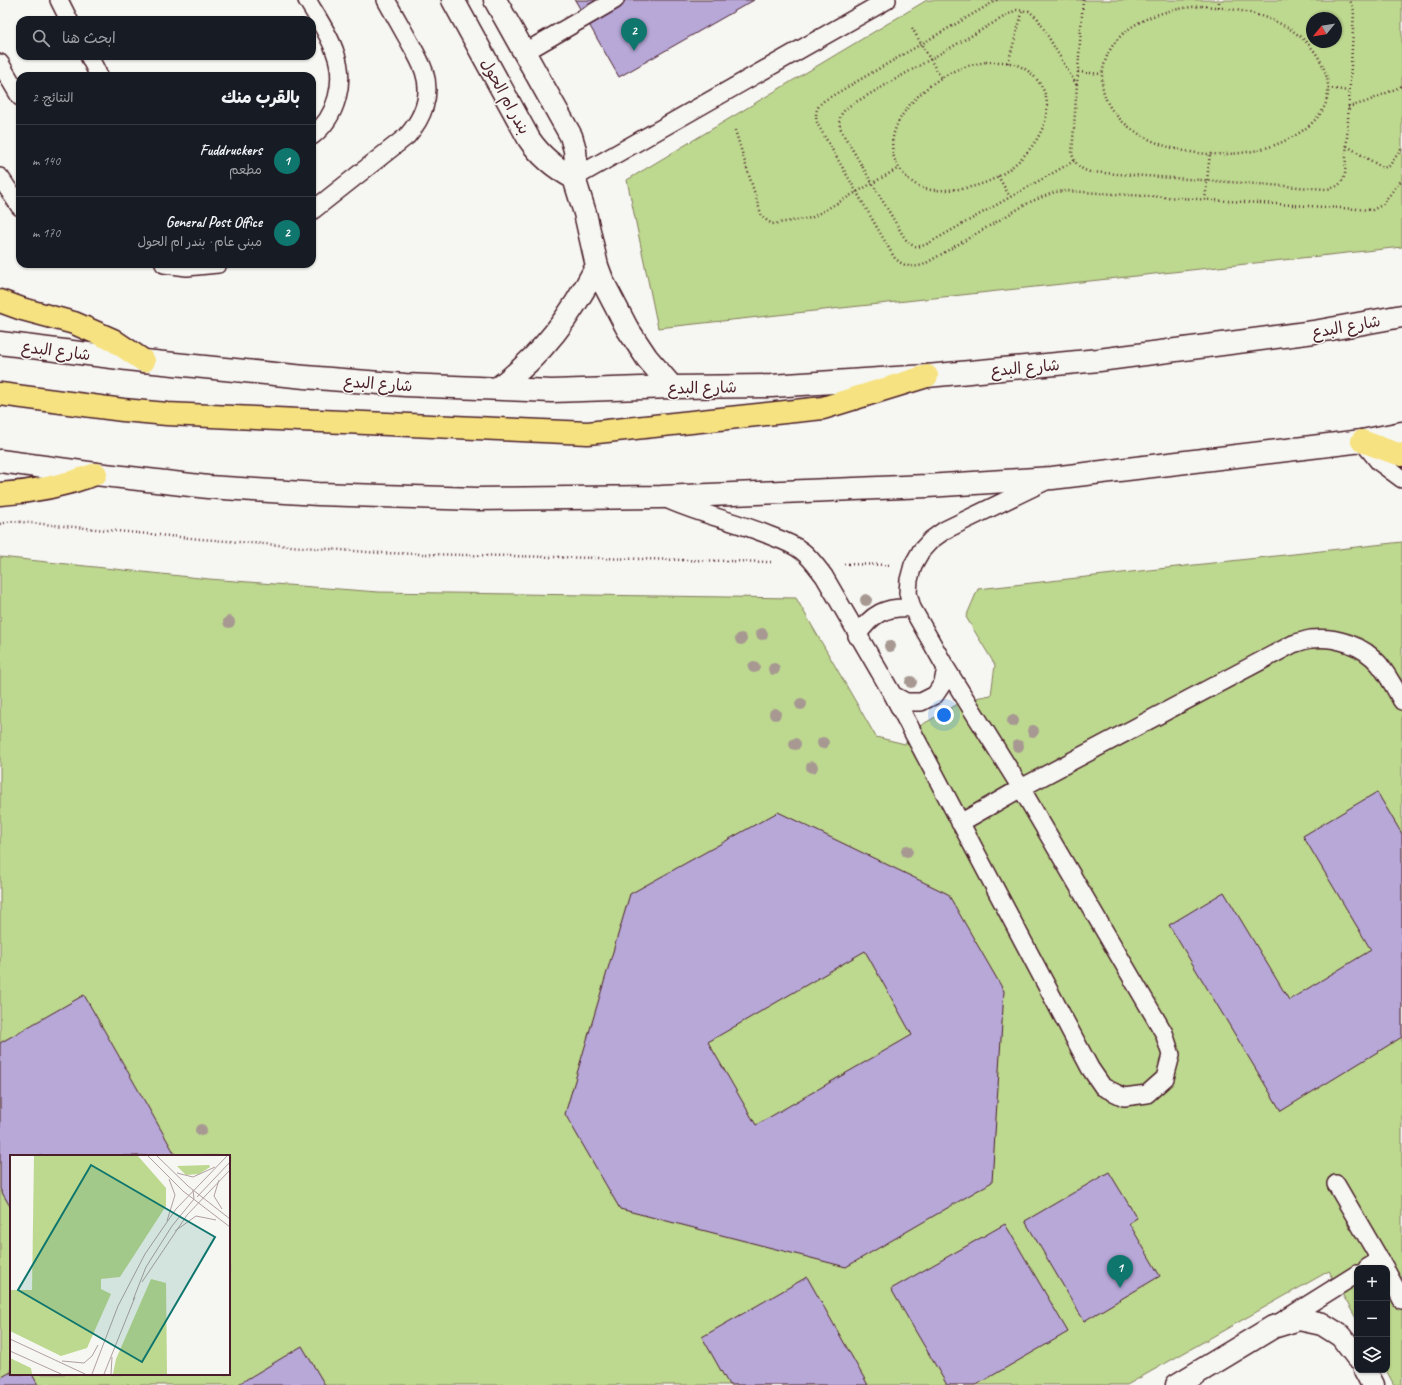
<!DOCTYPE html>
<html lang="ar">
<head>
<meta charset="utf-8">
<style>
	body { margin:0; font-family:Caveat,"Playpen Sans Arabic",sans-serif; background:#20242c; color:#f1f3f6; direction:rtl }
	.controls { position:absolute; right:12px; bottom:12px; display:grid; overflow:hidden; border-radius:8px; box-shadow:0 1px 3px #0004 }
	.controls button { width:36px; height:36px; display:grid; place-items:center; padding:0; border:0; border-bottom:1px solid #363941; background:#171b24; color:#f1f3f6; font:20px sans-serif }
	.compass { position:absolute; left:1306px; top:12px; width:36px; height:36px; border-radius:50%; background:#171b24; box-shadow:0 1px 3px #0004; rotate:240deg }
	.you { position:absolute; left:944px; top:715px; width:14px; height:14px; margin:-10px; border:3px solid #fff; border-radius:50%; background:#1a73e8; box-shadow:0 0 0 6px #1a73e833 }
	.badge { display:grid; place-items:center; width:26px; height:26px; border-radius:50%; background:#0f766e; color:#fff; font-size:13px; font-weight:700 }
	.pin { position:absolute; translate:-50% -33px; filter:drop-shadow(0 1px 2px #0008) }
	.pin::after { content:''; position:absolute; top:21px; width:14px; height:12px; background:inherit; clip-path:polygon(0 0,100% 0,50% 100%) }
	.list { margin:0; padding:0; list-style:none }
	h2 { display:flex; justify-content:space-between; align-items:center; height:52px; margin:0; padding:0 16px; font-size:17px }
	h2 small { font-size:13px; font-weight:400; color:#9ea1a6 }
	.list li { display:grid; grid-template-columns:26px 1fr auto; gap:12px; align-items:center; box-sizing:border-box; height:72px; padding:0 16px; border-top:1px solid #363941 }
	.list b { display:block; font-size:15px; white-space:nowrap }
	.list p { margin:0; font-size:13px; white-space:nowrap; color:#9ea1a6 }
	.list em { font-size:13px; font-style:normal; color:#9ea1a6 }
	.icon { flex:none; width:22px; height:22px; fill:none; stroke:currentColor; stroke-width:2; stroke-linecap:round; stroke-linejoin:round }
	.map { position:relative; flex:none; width:1402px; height:1385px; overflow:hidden; direction:ltr }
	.search { position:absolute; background:#171b24; box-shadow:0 1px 3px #0004; left:16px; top:16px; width:300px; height:44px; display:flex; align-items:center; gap:10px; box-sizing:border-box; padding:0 14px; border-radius:12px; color:#9ea1a6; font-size:15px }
	.panel { position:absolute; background:#171b24; box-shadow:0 1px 3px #0004; left:16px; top:72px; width:300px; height:196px; border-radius:12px; direction:rtl }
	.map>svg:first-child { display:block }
	.green { fill:#bdd88f; stroke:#847c5d; fill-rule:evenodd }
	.building { fill:#b7a8d8; stroke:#4a1f2b; fill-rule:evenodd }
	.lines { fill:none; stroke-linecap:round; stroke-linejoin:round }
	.service-casing { stroke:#4a1f2b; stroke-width:20 }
	.minor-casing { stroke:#4a1f2b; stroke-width:25 }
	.secondary-casing { stroke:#4a1f2b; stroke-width:25 }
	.primary-casing { stroke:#4a1f2b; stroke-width:25 }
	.trunk-casing { stroke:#4a1f2b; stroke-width:25 }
	.path { stroke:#4a1f2b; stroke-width:2.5; stroke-dasharray:1 3; stroke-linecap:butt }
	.service { stroke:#f6f6f2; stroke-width:17 }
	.minor { stroke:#f6f6f2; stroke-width:22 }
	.secondary { stroke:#f6f6f2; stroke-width:22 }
	.primary { stroke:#f6e281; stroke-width:22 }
	.trunk { stroke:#f6e281; stroke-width:22 }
	.tree { fill:#a79992 }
	.labels { text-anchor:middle; stroke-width:3; stroke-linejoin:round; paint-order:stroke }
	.street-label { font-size:16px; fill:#4a1f2b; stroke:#f6f6f2 }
	.inset-road { fill:none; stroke:#b1a0a2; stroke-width:1 }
	.view { fill:#0f766e; fill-opacity:0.15; stroke:#0f766e; stroke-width:2 }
	.inset-edge { fill:none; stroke:#4a1f2b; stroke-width:2 }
</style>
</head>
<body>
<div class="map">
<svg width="1402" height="1385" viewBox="0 0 1402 1385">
	<rect width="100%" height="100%" fill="#f6f6f2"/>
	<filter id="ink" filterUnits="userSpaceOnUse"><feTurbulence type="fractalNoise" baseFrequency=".025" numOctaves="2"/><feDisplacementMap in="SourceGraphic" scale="8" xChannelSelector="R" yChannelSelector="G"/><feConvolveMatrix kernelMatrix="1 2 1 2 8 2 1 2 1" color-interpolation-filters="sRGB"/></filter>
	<g filter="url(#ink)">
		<!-- green -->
		<path class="green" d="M927,0H1402V247L658,328L627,180ZM1312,18H1336V42H1312Z
			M1402,542V1385H1394L1386,1370H1387V1268H1357V1320L1329,1271L1127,1385H0V557L209,579L378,592L796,598L876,737L905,744L911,731L965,700L991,695L995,665L966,617L978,589ZM11,1156H229V1374H11Z"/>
		<!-- building -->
		<path class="building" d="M575,0H754L619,77Z
			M1377,792L1402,834V1037L1281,1111L1169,925L1224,892L1289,1000L1371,950L1303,836Z
			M778,812L948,894L1004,991L992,1182L846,1267L620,1209L565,1114L630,894ZM865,951L912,1035L756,1125L708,1042Z
			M84,995L176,1156H11V1208L0,1189V1043Z
			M1109,1172L1137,1218L1129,1223L1160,1276L1084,1321L1025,1221Z
			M1005,1224L1068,1332L976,1385H947L891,1289Z
			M807,1277L868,1385H729L702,1337Z
			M302,1346L325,1385H237Z
			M11,1372V1374H32L38,1385H0V1378Z"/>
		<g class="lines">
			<defs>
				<path id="service" d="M59,0L69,20
					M307,0C317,17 329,34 335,52C346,81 337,117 312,136
					M525,52L615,0
					M89,56L99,76
					M0,63L20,97
					M0,177L20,207
					M574,178L887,0
					M312,211L407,136C423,118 432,95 424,71C420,60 414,50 409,41C401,27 394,14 386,0
					M164,264L187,267L218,264
					M1362,441L1379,462L1402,479
					M662,497C697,514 736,521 771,536C782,540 793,544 802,551C811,558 817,567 824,576L893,695L1090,1068L1103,1087L1124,1097L1147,1094L1165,1078L1171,1055L1164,1033L1021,788L946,668L912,608L908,593L909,580L913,565L921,551L931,540L945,530L1048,480
					M857,636C871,614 886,606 912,608
					M893,695L906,702H921L935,695L943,683L946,668
					M960,823L1021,788L1293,644C1299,642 1305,640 1311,639C1335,636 1363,645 1379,664C1388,675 1395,688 1402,701
					M1336,1184L1385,1268
					M1367,1268L1380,1260
					M1387,1272L1402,1300
					M1282,1321L1357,1274"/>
				<path id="minor" d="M453,0L529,139C541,157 555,168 574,178
					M495,0L571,136L575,150L576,163L574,178L585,213L597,266L603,282L627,328L647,358L672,387
					M498,388C543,354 571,316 597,266
					M1365,1370L1373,1385
					M1177,1385L1273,1327L1299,1319L1322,1324L1341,1336L1357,1357"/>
				<path id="secondary" d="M0,343L144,361L305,377L405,385L552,391L672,387L771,386L927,376L1099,360L1314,332L1402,316
					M0,461L96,474L208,487L318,494L477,499L661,497L927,486L1052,478L1362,441L1402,433"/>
				<path id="primary" d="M1362,441L1389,451L1402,455"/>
				<path id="trunk" d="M0,301L22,309L74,323L113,340L144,361
					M0,394L123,410L167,414L588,433L823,408L927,376
					M0,494C35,492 63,486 96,474"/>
			</defs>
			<!-- service casing -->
			<use href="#service" class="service-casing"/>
			<!-- minor casing -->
			<use href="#minor" class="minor-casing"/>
			<!-- secondary casing -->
			<use href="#secondary" class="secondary-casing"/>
			<!-- primary casing -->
			<use href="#primary" class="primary-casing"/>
			<!-- trunk casing -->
			<use href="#trunk" class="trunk-casing"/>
			<!-- path -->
			<path class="path" d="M997,0L825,100C816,106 814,115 818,125L894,257C902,266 911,268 923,265L1030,202L1055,192L1067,191L1372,210L1382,205L1402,179
				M1083,0L1072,154C1075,164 1080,169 1090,172L1326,189C1337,188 1342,184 1345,174L1354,11L1350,0
				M1202,6C1247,9 1302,20 1323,66C1327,76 1330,88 1327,99C1322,120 1299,135 1280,143C1229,164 1148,157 1112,110C1104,99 1100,83 1103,70C1111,24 1161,9 1202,6Z
				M1219,7V0
				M912,28L941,78
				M986,62C996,62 1007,61 1017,65C1025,68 1033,74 1038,81C1064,115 1029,158 999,176C979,188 954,191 932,190C920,189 909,181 902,172C871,133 921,86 954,71C965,66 976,64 986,62Z
				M1008,63L1023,10
				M1078,72L1102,74
				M1328,88L1349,91
				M1348,107L1366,102L1402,86
				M735,130L762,217L772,224L811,218L899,168
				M1347,146L1383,168L1389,166L1402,148
				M1074,161L929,243C917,249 911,247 904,237L842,132C837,120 839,115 849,106L1016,10L1029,11L1038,19L1077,86
				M998,176L1010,197
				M1205,200L1210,153
				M0,524L11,521L201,539L380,553L771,562
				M844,564L889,565"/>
			<!-- service -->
			<use href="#service" class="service"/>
			<!-- minor -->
			<use href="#minor" class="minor"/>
			<!-- secondary -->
			<use href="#secondary" class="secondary"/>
			<!-- primary -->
			<use href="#primary" class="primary"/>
			<!-- trunk -->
			<use href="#trunk" class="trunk"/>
		</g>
		<!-- trees -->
		<g class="tree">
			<circle cx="866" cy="600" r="6"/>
			<circle cx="229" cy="622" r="6"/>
			<circle cx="762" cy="634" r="6"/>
			<circle cx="741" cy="639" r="6"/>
			<circle cx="890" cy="646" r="6"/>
			<circle cx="754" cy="667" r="6"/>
			<circle cx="774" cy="669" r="6"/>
			<circle cx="911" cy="682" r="6"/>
			<circle cx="801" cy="704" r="6"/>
			<circle cx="775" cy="714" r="6"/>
			<circle cx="1013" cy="721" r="6"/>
			<circle cx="1033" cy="731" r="6"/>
			<circle cx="823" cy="743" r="6"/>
			<circle cx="795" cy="744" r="6"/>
			<circle cx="1018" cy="746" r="6"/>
			<circle cx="812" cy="767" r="6"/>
			<circle cx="907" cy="851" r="6"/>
			<circle cx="201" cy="1130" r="6"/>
		</g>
	</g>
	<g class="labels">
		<!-- street labels -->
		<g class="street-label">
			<text transform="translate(506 96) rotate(61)" y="6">بندر ام الحول</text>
			<text transform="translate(1346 326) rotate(-10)" y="6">شارع البدع</text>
			<text transform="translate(56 350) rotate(7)" y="6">شارع البدع</text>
			<text transform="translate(1025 367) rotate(-5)" y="6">شارع البدع</text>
			<text transform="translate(378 383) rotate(4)" y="6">شارع البدع</text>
			<text transform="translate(702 387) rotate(-1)" y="6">شارع البدع</text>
		</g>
	</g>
	<!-- overview -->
	<g transform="translate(10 1155)">
		<rect width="220" height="220" fill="#f6f6f2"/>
		<path d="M24,1H128L156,33V51L110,122L91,124V134L101,139L77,193L51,201L0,176V135H22ZM199,10L200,12L189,19L176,20L167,11ZM141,124L156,128L157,219H103L106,204ZM0,203L21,213L22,219H0Z" fill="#bdd88f"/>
		<path class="inset-road" d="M138,1L173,36L220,72M147,1L178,31L220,64M167,18L183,22L205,12M209,25L204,41L212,54M187,42L220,7M157,66L165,40L159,24M165,76L186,61L206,65M132,127L177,60L220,15M123,145L136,112L162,71L184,44L183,35M0,184L75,219M0,196L51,219M52,206L74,208L82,201L88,190M82,219L108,151L135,99L166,54L217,1M94,219L125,142M101,219L102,202"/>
		<path class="view" d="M81,10L205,82L132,207L8,135Z"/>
		<rect width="220" height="220" class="inset-edge"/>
	</g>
</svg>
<div class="controls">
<button>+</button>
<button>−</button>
<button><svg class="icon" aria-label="layers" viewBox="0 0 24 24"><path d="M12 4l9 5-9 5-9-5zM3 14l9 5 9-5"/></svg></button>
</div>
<svg class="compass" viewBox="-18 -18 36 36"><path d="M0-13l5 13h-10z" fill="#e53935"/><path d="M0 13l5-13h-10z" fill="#9ea1a6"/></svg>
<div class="you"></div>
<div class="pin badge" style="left:1120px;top:1288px">1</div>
<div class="pin badge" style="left:634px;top:51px">2</div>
<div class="search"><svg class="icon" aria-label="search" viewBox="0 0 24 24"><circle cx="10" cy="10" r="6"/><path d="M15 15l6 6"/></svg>ابحث هنا</div>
<section class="panel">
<h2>بالقرب منك<small>النتائج: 2</small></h2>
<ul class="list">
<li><span class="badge">1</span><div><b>Fuddruckers</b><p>مطعم</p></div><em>140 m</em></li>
<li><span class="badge">2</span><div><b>General Post Office</b><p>مبنى عام · بندر ام الحول</p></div><em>170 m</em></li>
</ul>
</section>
</div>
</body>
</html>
